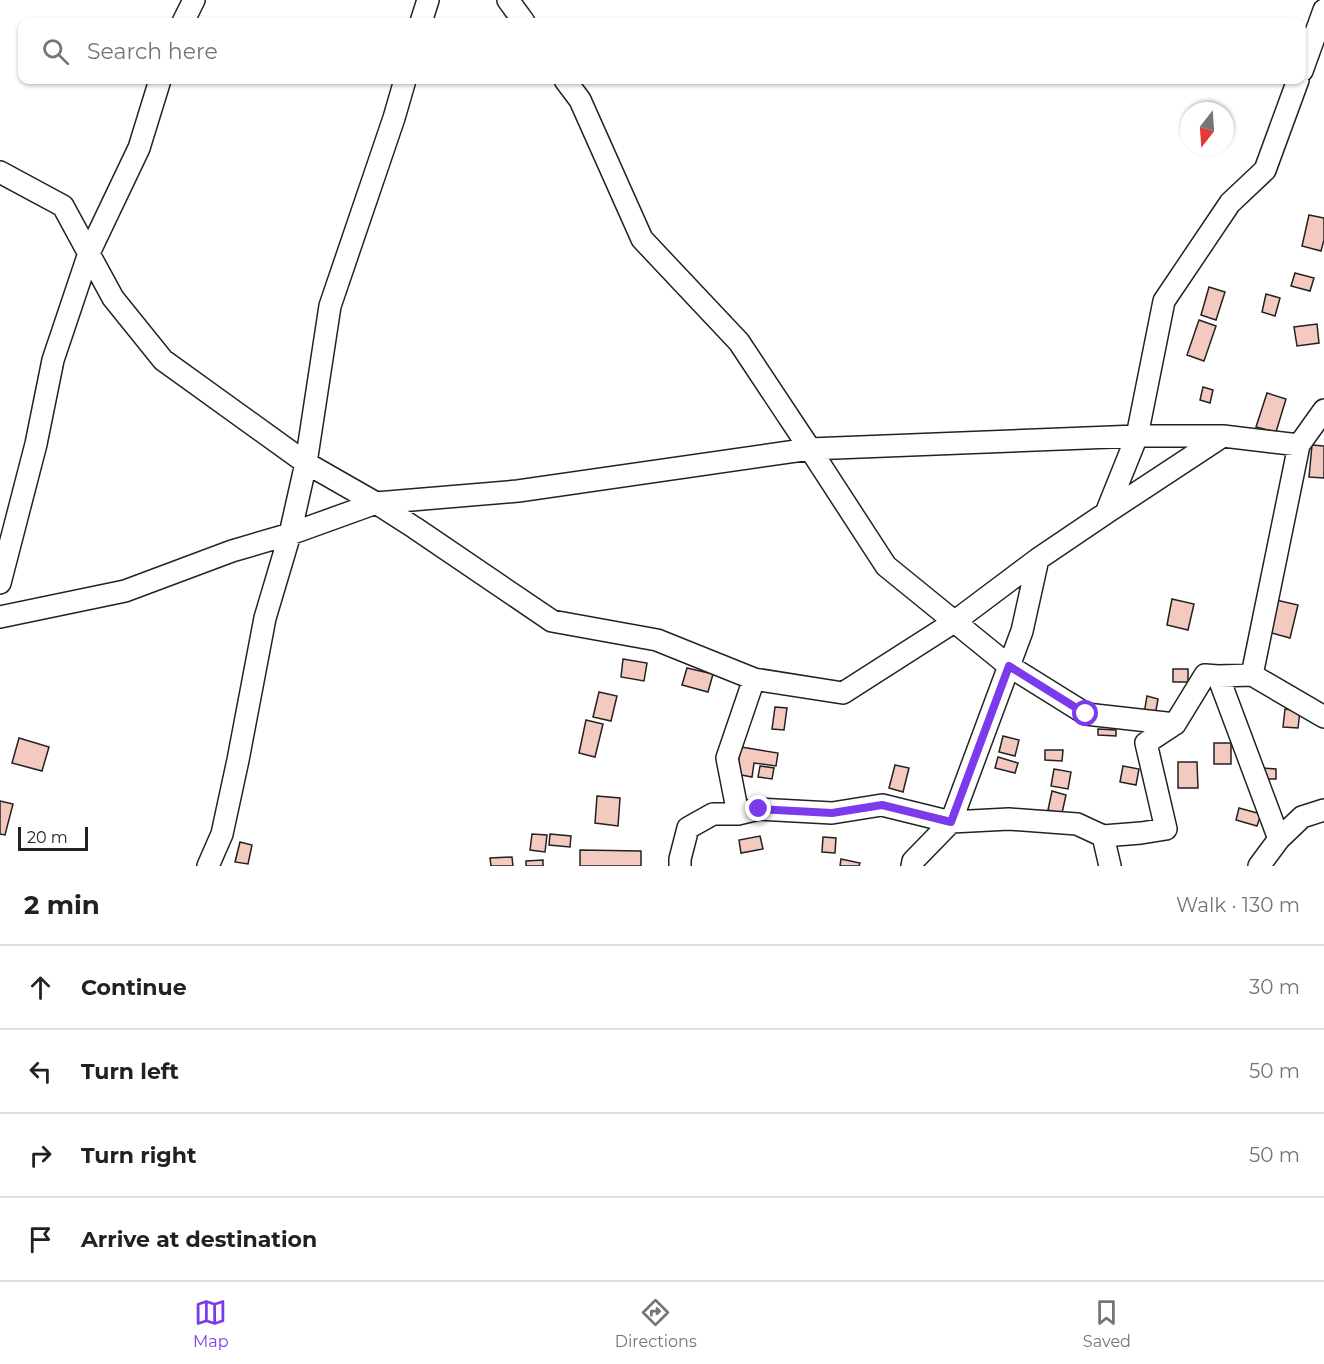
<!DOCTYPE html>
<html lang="en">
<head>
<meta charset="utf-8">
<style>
	body { margin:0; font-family:Montserrat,sans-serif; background:#f6f6f6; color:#202124 }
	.compass { position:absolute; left:1180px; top:102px; width:54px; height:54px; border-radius:50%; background:#fff; box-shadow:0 2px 4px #0004; rotate:197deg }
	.scale { position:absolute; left:18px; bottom:15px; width:70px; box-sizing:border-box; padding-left:6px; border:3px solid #222; border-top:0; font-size:16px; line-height:21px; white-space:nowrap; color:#222; -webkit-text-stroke:4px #fff; paint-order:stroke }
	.stop { position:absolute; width:18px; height:18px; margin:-14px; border:4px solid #7c3aed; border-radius:50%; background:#fff }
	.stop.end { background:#7c3aed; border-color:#fff; box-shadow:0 2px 6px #0008 }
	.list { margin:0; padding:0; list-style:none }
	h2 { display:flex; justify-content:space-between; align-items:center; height:78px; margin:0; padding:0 24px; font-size:26px }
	h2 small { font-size:20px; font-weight:400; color:#757577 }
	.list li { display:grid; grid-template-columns:39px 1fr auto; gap:18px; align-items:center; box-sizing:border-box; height:84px; padding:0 24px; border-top:2px solid #e0e0e0 }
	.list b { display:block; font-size:22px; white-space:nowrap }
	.list em { font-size:20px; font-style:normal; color:#757577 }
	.icon { flex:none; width:33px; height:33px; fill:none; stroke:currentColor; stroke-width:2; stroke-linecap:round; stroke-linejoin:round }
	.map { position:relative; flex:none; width:1324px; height:866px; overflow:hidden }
	.search { position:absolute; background:#fff; box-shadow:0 2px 4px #0004; left:18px; right:18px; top:18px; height:66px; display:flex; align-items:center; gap:15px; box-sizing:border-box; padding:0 21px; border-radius:12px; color:#757577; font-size:22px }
	.sheet { height:414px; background:#fff }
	nav { display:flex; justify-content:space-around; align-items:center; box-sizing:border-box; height:84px; border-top:2px solid #e0e0e0; background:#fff; font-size:16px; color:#757577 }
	nav a { display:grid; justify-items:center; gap:3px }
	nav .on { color:#7c3aed }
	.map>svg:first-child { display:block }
	.building { fill:#f3c9c0; stroke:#222; stroke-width:1.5 }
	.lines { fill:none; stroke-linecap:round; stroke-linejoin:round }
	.street-casing { stroke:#222; stroke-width:24 }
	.street { stroke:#fff; stroke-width:21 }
	.route { stroke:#7c3aed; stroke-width:8 }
</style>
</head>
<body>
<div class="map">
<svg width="1324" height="866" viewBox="0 0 1324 866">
	<rect width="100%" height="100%" fill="#fff"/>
	<!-- building -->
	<path class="building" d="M1309,215L1324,218V240L1321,251L1302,246Z
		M1295,273L1314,278L1310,291L1291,286Z
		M1209,287L1225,292L1216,320L1201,315Z
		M1266,294L1280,298L1275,316L1262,312Z
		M1199,320L1216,326L1204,361L1187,355Z
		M1317,324L1319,343L1297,346L1294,327Z
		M1203,387L1213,390L1210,403L1200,400Z
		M1267,393L1286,399L1276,432L1256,427Z
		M1312,445L1324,446V478L1309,477Z
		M1172,599L1194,604L1188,630L1167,625Z
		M1276,600L1298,605L1290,638L1268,632Z
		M623,659L647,663L644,681L621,677Z
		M687,668L713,674L708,692L682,685Z
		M1173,669H1188V682H1173Z
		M599,692L617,696L611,721L593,717Z
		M1147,696L1158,699L1155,716L1144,714Z
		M775,707L787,708L784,730L772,729Z
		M1285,709L1300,711L1298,728L1283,727Z
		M586,720L603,724L595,757L579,753Z
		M1098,729L1116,730V736L1098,735Z
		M1003,736L1019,740L1015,756L999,752Z
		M19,738L49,747L42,771L12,763Z
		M1214,743H1231V764H1214Z
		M741,747L778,753L776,766L754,763L752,777L736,774Z
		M1045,750H1063L1062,761L1045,760Z
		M998,757L1018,763L1015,773L995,768Z
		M1178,762H1197L1198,788H1178Z
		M895,765L909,768L903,792L889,788Z
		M760,766L774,768L772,779L758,777Z
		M1123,766L1139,769L1136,785L1120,782Z
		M1263,768L1276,769V779H1263Z
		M1054,769L1071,772L1068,789L1051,786Z
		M1052,791L1066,795L1062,813L1048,810Z
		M597,796L620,798L618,826L595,823Z
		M0,801L13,804L5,835L0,834Z
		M1239,808L1261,814L1257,826L1236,820Z
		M532,834L547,835L545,852L530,850Z
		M550,834L571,836L570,847L549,845Z
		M760,836L763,849L741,853L739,840Z
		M823,837L836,838L835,853L822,852Z
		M240,842L252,845L248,864L235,862Z
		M580,850L641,851V866H580Z
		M512,857L513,866H491L490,858Z
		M841,859L860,863L859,866H840Z
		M543,860V866H526V861Z"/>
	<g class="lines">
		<defs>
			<path id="street" d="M508,0L524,22
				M183,22L194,0
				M421,22L428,0
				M1302,71L1324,10
				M565,80L580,100L642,239L739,342L810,449L1137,436H1223L1299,445
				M0,172L63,206L113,298L163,360L306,463L376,503L415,528L552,621L657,640L754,679L843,693L954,622L1038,559L1106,513L1137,436L1164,301L1230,203L1265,170L1298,80
				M1324,410L1299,445L1252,675L1324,717
				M1106,513L1223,436
				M0,583L36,444L53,360L89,253L139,148L160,80
				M0,617L125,591L232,551L290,534L376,503L518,491L810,449L886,566L1009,666L1086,714L1175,724L1146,743L1166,829L1141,833L1103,836L1110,866
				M1218,676L1279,839
				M1175,724L1205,675L1218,676L1252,675
				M738,814L727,758L754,679
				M208,866L222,834L238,760L265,618L290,534L306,463L330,306L394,118L405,80
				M680,866V859L688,828L713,814H738L759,809L832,813L882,805L951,822L1009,819L1077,824L1103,836
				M912,866L913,861L951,822L1022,631L1038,559
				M1259,866L1279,839L1302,817L1324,810"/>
		</defs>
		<!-- street casing -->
		<use href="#street" class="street-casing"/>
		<!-- street -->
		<use href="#street" class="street"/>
	</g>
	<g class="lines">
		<!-- route -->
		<path class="route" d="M759,809L832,813L882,805L951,822L1009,666L1086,714"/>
	</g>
</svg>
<svg class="compass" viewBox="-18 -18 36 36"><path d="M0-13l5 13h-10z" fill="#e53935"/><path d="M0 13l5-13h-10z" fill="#757577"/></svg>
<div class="scale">20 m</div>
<div class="stop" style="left:1086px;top:714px"></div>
<div class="stop end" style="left:759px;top:809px"></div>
<div class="search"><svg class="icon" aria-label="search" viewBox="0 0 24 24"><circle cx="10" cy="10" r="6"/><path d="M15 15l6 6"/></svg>Search here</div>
</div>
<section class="sheet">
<h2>2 min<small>Walk · 130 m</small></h2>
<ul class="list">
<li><svg class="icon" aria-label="ahead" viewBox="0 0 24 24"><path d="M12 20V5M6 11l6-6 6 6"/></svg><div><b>Continue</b></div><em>30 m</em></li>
<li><svg class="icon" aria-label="left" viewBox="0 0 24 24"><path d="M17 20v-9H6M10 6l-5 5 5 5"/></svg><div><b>Turn left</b></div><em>50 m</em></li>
<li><svg class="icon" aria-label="right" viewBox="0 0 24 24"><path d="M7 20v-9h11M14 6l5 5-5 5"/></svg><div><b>Turn right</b></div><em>50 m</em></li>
<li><svg class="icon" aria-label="arrive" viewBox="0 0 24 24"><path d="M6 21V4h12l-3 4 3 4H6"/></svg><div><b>Arrive at destination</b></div></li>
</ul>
</section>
<nav>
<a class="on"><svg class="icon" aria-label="map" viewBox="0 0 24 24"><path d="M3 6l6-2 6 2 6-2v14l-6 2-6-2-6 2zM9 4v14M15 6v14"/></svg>Map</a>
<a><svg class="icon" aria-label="directions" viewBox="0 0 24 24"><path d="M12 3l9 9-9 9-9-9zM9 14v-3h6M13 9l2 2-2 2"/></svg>Directions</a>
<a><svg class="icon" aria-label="saved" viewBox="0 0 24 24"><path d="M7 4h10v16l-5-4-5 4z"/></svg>Saved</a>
</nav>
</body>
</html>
